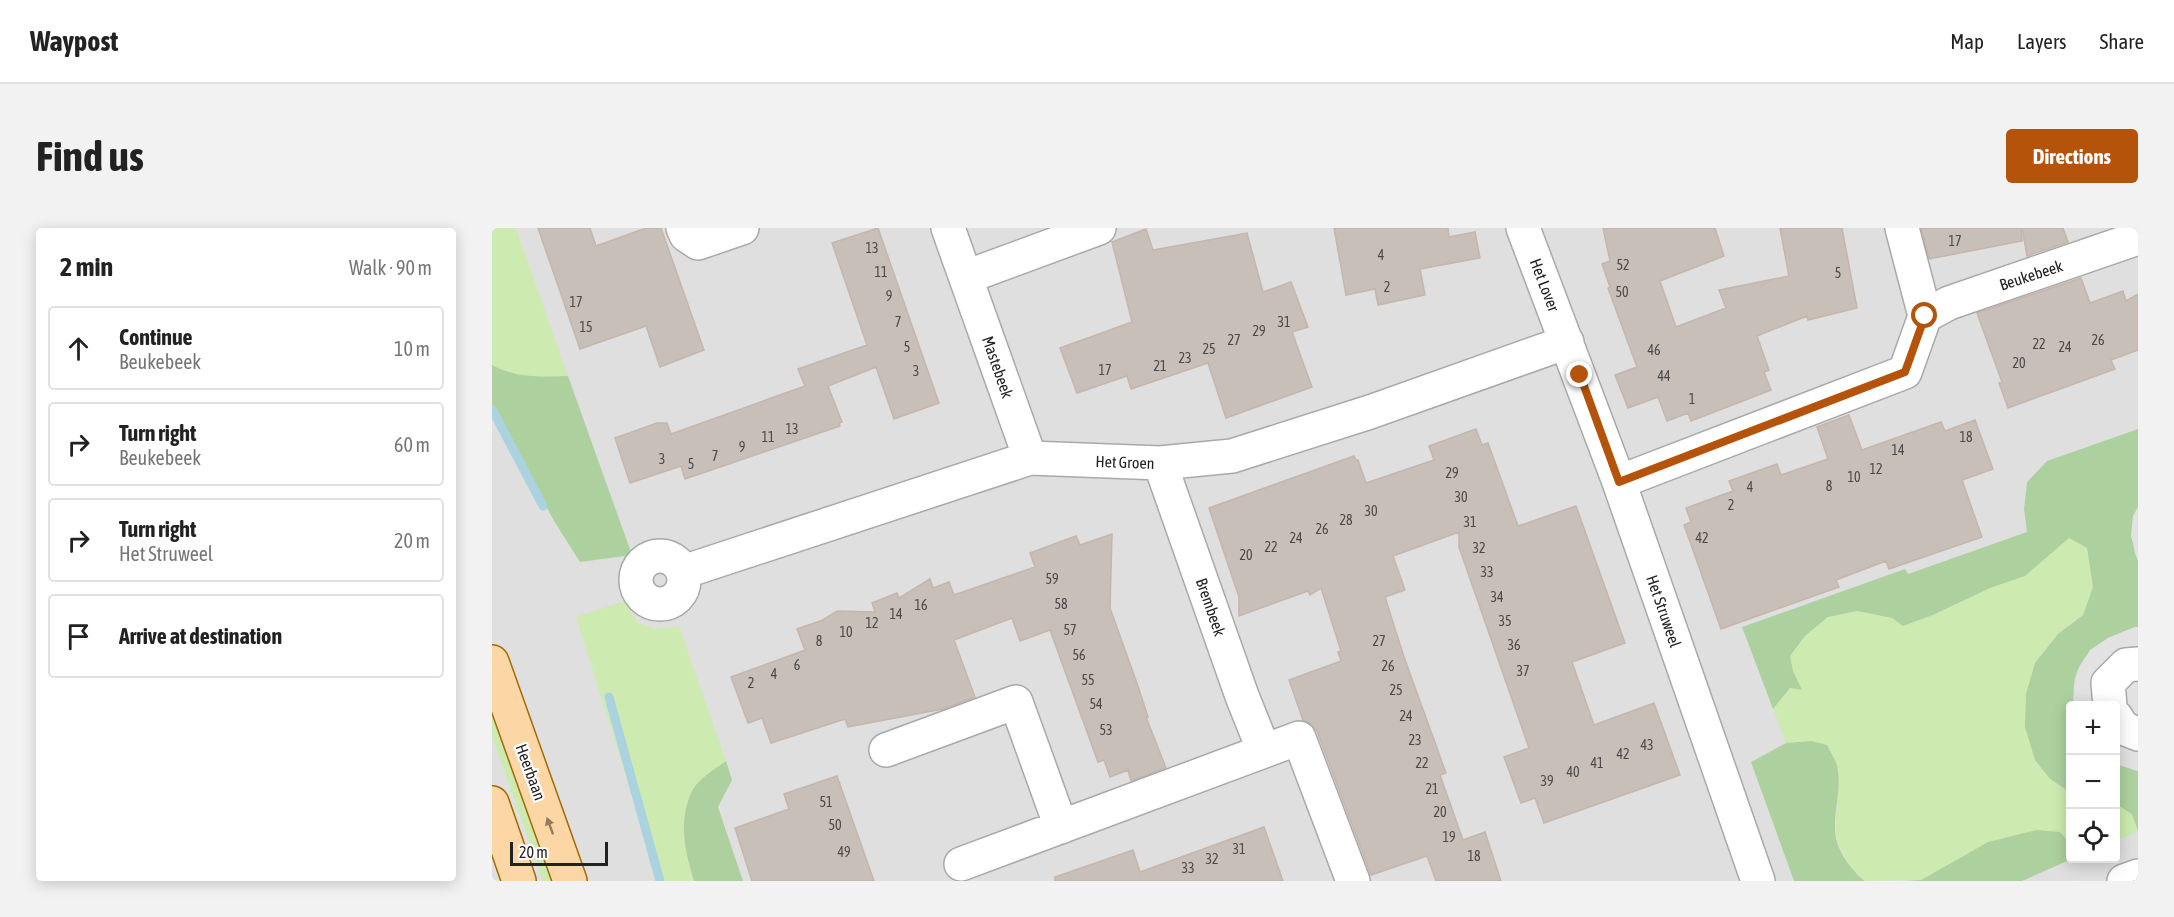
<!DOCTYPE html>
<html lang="en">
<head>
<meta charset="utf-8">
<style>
	body { margin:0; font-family:"Asap Condensed",sans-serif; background:#f2f2f2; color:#222 }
	.controls { position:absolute; right:18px; bottom:18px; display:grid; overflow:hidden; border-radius:6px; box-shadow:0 3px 15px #0003 }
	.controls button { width:54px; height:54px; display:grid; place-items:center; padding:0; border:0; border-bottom:2px solid #e0e0e0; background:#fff; color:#222; font:30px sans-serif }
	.scale { position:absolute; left:18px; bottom:15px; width:98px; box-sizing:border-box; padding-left:6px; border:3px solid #222; border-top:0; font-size:16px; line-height:21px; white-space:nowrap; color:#222; -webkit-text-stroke:4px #fff; paint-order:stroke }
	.stop { position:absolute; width:18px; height:18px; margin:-14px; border:4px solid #b45309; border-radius:50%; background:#fff }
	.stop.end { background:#b45309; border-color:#fff; box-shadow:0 2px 6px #0008 }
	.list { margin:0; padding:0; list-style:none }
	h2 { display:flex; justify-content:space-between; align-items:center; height:78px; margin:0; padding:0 24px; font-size:26px }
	h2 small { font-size:20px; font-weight:400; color:#767676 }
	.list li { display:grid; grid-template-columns:39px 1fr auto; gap:18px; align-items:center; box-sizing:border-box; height:84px; margin:0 12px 12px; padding:0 12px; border:2px solid #e0e0e0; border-radius:6px }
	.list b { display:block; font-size:22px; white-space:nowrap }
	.list p { margin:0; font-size:20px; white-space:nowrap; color:#767676 }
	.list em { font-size:20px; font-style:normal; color:#767676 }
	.icon { flex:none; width:33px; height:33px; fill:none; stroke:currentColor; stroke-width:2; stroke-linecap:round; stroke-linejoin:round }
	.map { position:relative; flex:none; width:1646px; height:653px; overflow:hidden; border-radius:6px }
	header { display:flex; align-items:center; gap:36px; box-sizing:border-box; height:84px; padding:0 30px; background:#fff; border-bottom:2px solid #e0e0e0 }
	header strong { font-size:28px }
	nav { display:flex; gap:33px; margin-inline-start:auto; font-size:21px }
	.intro { display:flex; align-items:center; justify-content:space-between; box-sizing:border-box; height:144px; padding:0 36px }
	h1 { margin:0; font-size:42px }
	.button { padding:15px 27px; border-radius:6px; background:#b45309; color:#fff; font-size:21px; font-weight:700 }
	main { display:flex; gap:36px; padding:0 36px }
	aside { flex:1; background:#fff; border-radius:6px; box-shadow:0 3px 15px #0003 }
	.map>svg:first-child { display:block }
	.residential { fill:#e0dfdf; fill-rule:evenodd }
	.grass { fill:#cdebb0 }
	.forest { fill:#add19e }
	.parking { fill:#e2e2e2 }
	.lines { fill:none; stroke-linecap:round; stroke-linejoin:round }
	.stream { stroke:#aad3df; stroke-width:9 }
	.building { fill:#c7bfb8; stroke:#c4b6ab; stroke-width:1.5 }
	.minor-casing { stroke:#a9a9a9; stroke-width:36 }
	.major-casing { stroke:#a06b00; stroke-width:36 }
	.minor { stroke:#fff; stroke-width:33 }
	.major { stroke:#fcd6a4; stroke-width:33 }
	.oneway { fill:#8f7c63 }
	.route { stroke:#b45309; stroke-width:8 }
	.labels { text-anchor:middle; stroke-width:4.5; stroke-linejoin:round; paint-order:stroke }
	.number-label { font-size:14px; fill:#4b4948 }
	.street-label { font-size:16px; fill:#222; stroke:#fff }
</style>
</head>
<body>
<header>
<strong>Waypost</strong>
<nav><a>Map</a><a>Layers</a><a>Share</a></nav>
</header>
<div class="intro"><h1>Find us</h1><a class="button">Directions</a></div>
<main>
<aside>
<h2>2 min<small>Walk · 90 m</small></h2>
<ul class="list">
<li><svg class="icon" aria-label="ahead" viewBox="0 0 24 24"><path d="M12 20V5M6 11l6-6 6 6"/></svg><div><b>Continue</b><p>Beukebeek</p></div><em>10 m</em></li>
<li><svg class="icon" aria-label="right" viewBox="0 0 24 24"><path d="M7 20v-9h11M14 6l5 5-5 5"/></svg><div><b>Turn right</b><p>Beukebeek</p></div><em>60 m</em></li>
<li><svg class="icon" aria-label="right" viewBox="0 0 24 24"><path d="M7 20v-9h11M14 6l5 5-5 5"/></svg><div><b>Turn right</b><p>Het Struweel</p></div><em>20 m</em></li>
<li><svg class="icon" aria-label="arrive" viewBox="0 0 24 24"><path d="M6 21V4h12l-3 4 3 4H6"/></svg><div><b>Arrive at destination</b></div></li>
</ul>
</aside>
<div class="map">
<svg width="1646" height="653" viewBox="0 0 1646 653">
	<rect width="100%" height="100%" fill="#f2efe9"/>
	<!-- residential -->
	<path class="residential" d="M0,0H1646V653H0ZM1578,478H1624V630H1578Z"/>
	<!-- grass -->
	<path class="grass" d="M0,0H24L76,148C49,149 24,150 0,137Z
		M1577,310L1595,320L1601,359L1591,387L1566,406L1558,551L1578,564V622V616L1496,614L1429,652L1373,653L1361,643L1349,622L1343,604L1347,557L1346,539L1335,517L1320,513L1294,515L1281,481L1298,460L1309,462L1301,443L1298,428L1313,408L1336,389L1365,383L1400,390L1412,398L1441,387L1498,360L1533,348Z
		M132,373L146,395L164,401L187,398L234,533C222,542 206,551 199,565C186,596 193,623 202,653H167L84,389Z
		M0,470L65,653H51L0,508Z
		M1624,576L1641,586L1646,603L1624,613Z"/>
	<!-- forest -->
	<path class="forest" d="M0,137C24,150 49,149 76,148L140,327L88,334L62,293L0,177Z
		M1646,201V279C1639,293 1639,319 1646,333V399C1640,400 1634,403 1628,405C1597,418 1576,441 1583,477L1578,478V564L1558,551L1543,532L1533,499L1534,466L1543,435L1566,406L1591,387L1601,359L1595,320L1577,310L1533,348L1498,360L1441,387L1411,398L1400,390L1365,383L1336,389L1313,408L1298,428L1301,443L1310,462L1298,460L1281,481L1250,399L1413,341L1416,346L1535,304L1532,281L1535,254L1555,233Z
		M1320,513L1335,517C1339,525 1345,534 1346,542C1349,563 1342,582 1343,603C1344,622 1359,642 1373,653H1302L1259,534L1294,515Z
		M234,533L240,552L226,579L251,653H202C193,623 186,596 199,565C205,551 222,542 234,533Z
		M1624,536L1646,543V603L1640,586L1624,576Z
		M1544,602L1568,604L1578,616L1580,631L1530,653H1413L1429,652L1496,614Z"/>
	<!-- parking -->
	<path class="parking" d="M1646,279V333L1639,308L1641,288Z
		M1643,399H1646V543L1624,536V478L1583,477L1581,470L1586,442L1598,422L1616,410Z"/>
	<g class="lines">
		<!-- stream -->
		<path class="stream" d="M0,181L51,278
			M117,469L168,653"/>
	</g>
	<!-- building -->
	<path class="building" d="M46,0H98L104,18L154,0H169L212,122L168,139L154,98L88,121Z
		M386,0L447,175L402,191L384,139L336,158L350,194L347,195L348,198L193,251L189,238L138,255L123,210L165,195H175L179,206L313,158L306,141L375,117L340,15Z
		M842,0H956L957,9L983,4L988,30L928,41L933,67L886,77L883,61L854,67Z
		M1111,0H1223L1232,28L1168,53L1184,99L1234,80L1227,62L1297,48L1288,0H1350L1365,80L1316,92L1315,88L1265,108L1277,142L1272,144L1279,162L1199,193L1196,185L1175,193L1166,169L1136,180L1123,147L1145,139L1116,60L1118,59L1110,36L1118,33Z
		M1429,0H1529L1530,13L1437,31Z
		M1530,0H1571L1576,14L1535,28Z
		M654,1L661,22L755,5L771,64L799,54L816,99L800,104L820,159L734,190L716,135L639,161L635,148L585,165L568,120L640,94L620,14Z
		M1589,50L1598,75L1631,63L1634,73L1646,66V122L1619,132L1623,141L1516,180L1507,155L1510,154L1485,85Z
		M1357,187L1370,222L1449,194L1453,203L1483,192L1501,241L1470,252L1490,309L1397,341L1394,333L1344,352L1347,359L1229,401L1192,297L1199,294L1194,280L1241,263L1237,253L1285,236L1289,247L1336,231L1325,199Z
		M984,201L990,217L996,215L1026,298L1084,278L1133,415L1080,434L1102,497L1162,475L1188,547L1052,595L1043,570L1029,575L1012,529L1037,520L967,319V304L901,328L913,362L893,369L912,429L954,545L948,547L971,612L993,604L1009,653H944L935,628L879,647L825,503L819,496L811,492L797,452L849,433L846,424L849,423L829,360L818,367L816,363L747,388V369L717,280L862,228L864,232H866L874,255L942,232L937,218Z
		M620,306L618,380L647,461L656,489H654L674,540L639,553L636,542L618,549L612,532L606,534L558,402L528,413L520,390L462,412L483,469L451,481L356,499L353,491L279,515L270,490L256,495L239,449L313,422L305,401L331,392L345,383L383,384L380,375L405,365L407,370L438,351L441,360L457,354L462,367L543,339L538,325L584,308L588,317Z
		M345,548L382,653H260L243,600L297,581L292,566Z
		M772,599L791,653H563V649L641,622L648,644Z"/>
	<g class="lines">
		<defs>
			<path id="minor" d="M191,0L194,7L206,15L250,0
				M456,0L538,230
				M1031,0L1127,254L1266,653
				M474,49L607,0
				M1433,88L1457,75L1646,10
				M668,235L750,468L772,523
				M1127,254L1413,144L1433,88L1410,0
				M144 352a24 24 0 1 1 48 0a24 24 0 1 1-48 0Z
				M191,344L538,230L668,235L740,228L878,184L1075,114
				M1618,478L1616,455L1634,437L1646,436
				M1624,489L1631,500L1646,506
				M394,522L524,474L569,599
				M469,636L807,510L861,653
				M1632,653L1646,648"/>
			<path id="major" d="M0,434L78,653
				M0,575L27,653"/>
		</defs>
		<!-- minor casing -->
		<use href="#minor" class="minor-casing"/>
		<!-- major casing -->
		<use href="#major" class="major-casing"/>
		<!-- minor -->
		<use href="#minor" class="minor"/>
		<!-- major -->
		<use href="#major" class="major"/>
	</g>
	<!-- one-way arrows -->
	<defs><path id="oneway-solid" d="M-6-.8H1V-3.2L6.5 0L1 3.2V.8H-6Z" transform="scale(1.5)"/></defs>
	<use class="oneway" href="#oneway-solid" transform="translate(58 598) rotate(-110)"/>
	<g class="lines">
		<!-- route -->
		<path class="route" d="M1088,147L1127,254L1413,144L1433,88"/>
	</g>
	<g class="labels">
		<!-- number labels -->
		<g class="number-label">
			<text x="1463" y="18">17</text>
			<text x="380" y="25">13</text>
			<text x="889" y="32">4</text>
			<text x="1131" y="42">52</text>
			<text x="389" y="49">11</text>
			<text x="1346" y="50">5</text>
			<text x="895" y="64">2</text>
			<text x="1130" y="69">50</text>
			<text x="397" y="73">9</text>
			<text x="84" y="79">17</text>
			<text x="406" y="99">7</text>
			<text x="792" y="99">31</text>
			<text x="94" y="104">15</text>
			<text x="767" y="108">29</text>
			<text x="742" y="117">27</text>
			<text x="1606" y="117">26</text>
			<text x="1547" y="121">22</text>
			<text x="415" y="124">5</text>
			<text x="1573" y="124">24</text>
			<text x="717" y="126">25</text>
			<text x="1162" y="127">46</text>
			<text x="693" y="135">23</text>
			<text x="1527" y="140">20</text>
			<text x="668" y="143">21</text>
			<text x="613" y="147">17</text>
			<text x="424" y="148">3</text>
			<text x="1172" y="153">44</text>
			<text x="1200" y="176">1</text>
			<text x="300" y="206">13</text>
			<text x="276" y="214">11</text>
			<text x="1474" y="214">18</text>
			<text x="250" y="224">9</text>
			<text x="1406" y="227">14</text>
			<text x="223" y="233">7</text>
			<text x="170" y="236">3</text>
			<text x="199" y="241">5</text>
			<text x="1384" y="246">12</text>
			<text x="960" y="250">29</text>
			<text x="1362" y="254">10</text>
			<text x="1337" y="263">8</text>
			<text x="1258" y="264">4</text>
			<text x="969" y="274">30</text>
			<text x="1239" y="282">2</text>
			<text x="879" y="288">30</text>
			<text x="854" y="297">28</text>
			<text x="978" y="299">31</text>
			<text x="830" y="306">26</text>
			<text x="804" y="315">24</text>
			<text x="1210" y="315">42</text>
			<text x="779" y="324">22</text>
			<text x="987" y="325">32</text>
			<text x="754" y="332">20</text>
			<text x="995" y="349">33</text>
			<text x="560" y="356">59</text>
			<text x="1005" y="374">34</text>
			<text x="569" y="381">58</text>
			<text x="429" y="382">16</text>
			<text x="404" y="391">14</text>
			<text x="1013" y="398">35</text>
			<text x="380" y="400">12</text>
			<text x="578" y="407">57</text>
			<text x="354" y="409">10</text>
			<text x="327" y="418">8</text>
			<text x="887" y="418">27</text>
			<text x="1022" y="422">36</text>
			<text x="587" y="432">56</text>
			<text x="305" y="442">6</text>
			<text x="896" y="443">26</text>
			<text x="1031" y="448">37</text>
			<text x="282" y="451">4</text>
			<text x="596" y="457">55</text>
			<text x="259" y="460">2</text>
			<text x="904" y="467">25</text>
			<text x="604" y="481">54</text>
			<text x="914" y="493">24</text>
			<text x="614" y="507">53</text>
			<text x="923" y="517">23</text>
			<text x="1155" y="522">43</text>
			<text x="1131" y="531">42</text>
			<text x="930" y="540">22</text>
			<text x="1105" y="540">41</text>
			<text x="1081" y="549">40</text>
			<text x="1055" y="558">39</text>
			<text x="940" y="566">21</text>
			<text x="334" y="579">51</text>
			<text x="948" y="589">20</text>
			<text x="343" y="602">50</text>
			<text x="957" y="614">19</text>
			<text x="747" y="626">31</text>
			<text x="352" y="629">49</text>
			<text x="982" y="633">18</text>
			<text x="720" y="636">32</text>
			<text x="696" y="645">33</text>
		</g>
		<!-- street labels -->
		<g class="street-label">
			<text transform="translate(1539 47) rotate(-18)" y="6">Beukebeek</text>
			<text transform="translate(1053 57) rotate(69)" y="6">Het Lover</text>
			<text transform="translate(506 139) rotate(71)" y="6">Mastebeek</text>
			<text transform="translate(633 234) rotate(2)" y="6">Het Groen</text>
			<text transform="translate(719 379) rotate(71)" y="6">Brembeek</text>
			<text transform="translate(1172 383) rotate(71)" y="6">Het Struweel</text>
			<text transform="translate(39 544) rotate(70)" y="6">Heerbaan</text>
		</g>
	</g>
</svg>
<div class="controls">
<button>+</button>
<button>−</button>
<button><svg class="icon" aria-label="locate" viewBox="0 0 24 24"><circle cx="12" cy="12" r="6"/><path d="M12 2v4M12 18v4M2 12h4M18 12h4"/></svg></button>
</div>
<div class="scale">20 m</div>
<div class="stop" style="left:1433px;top:88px"></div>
<div class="stop end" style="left:1088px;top:147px"></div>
</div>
</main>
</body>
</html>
